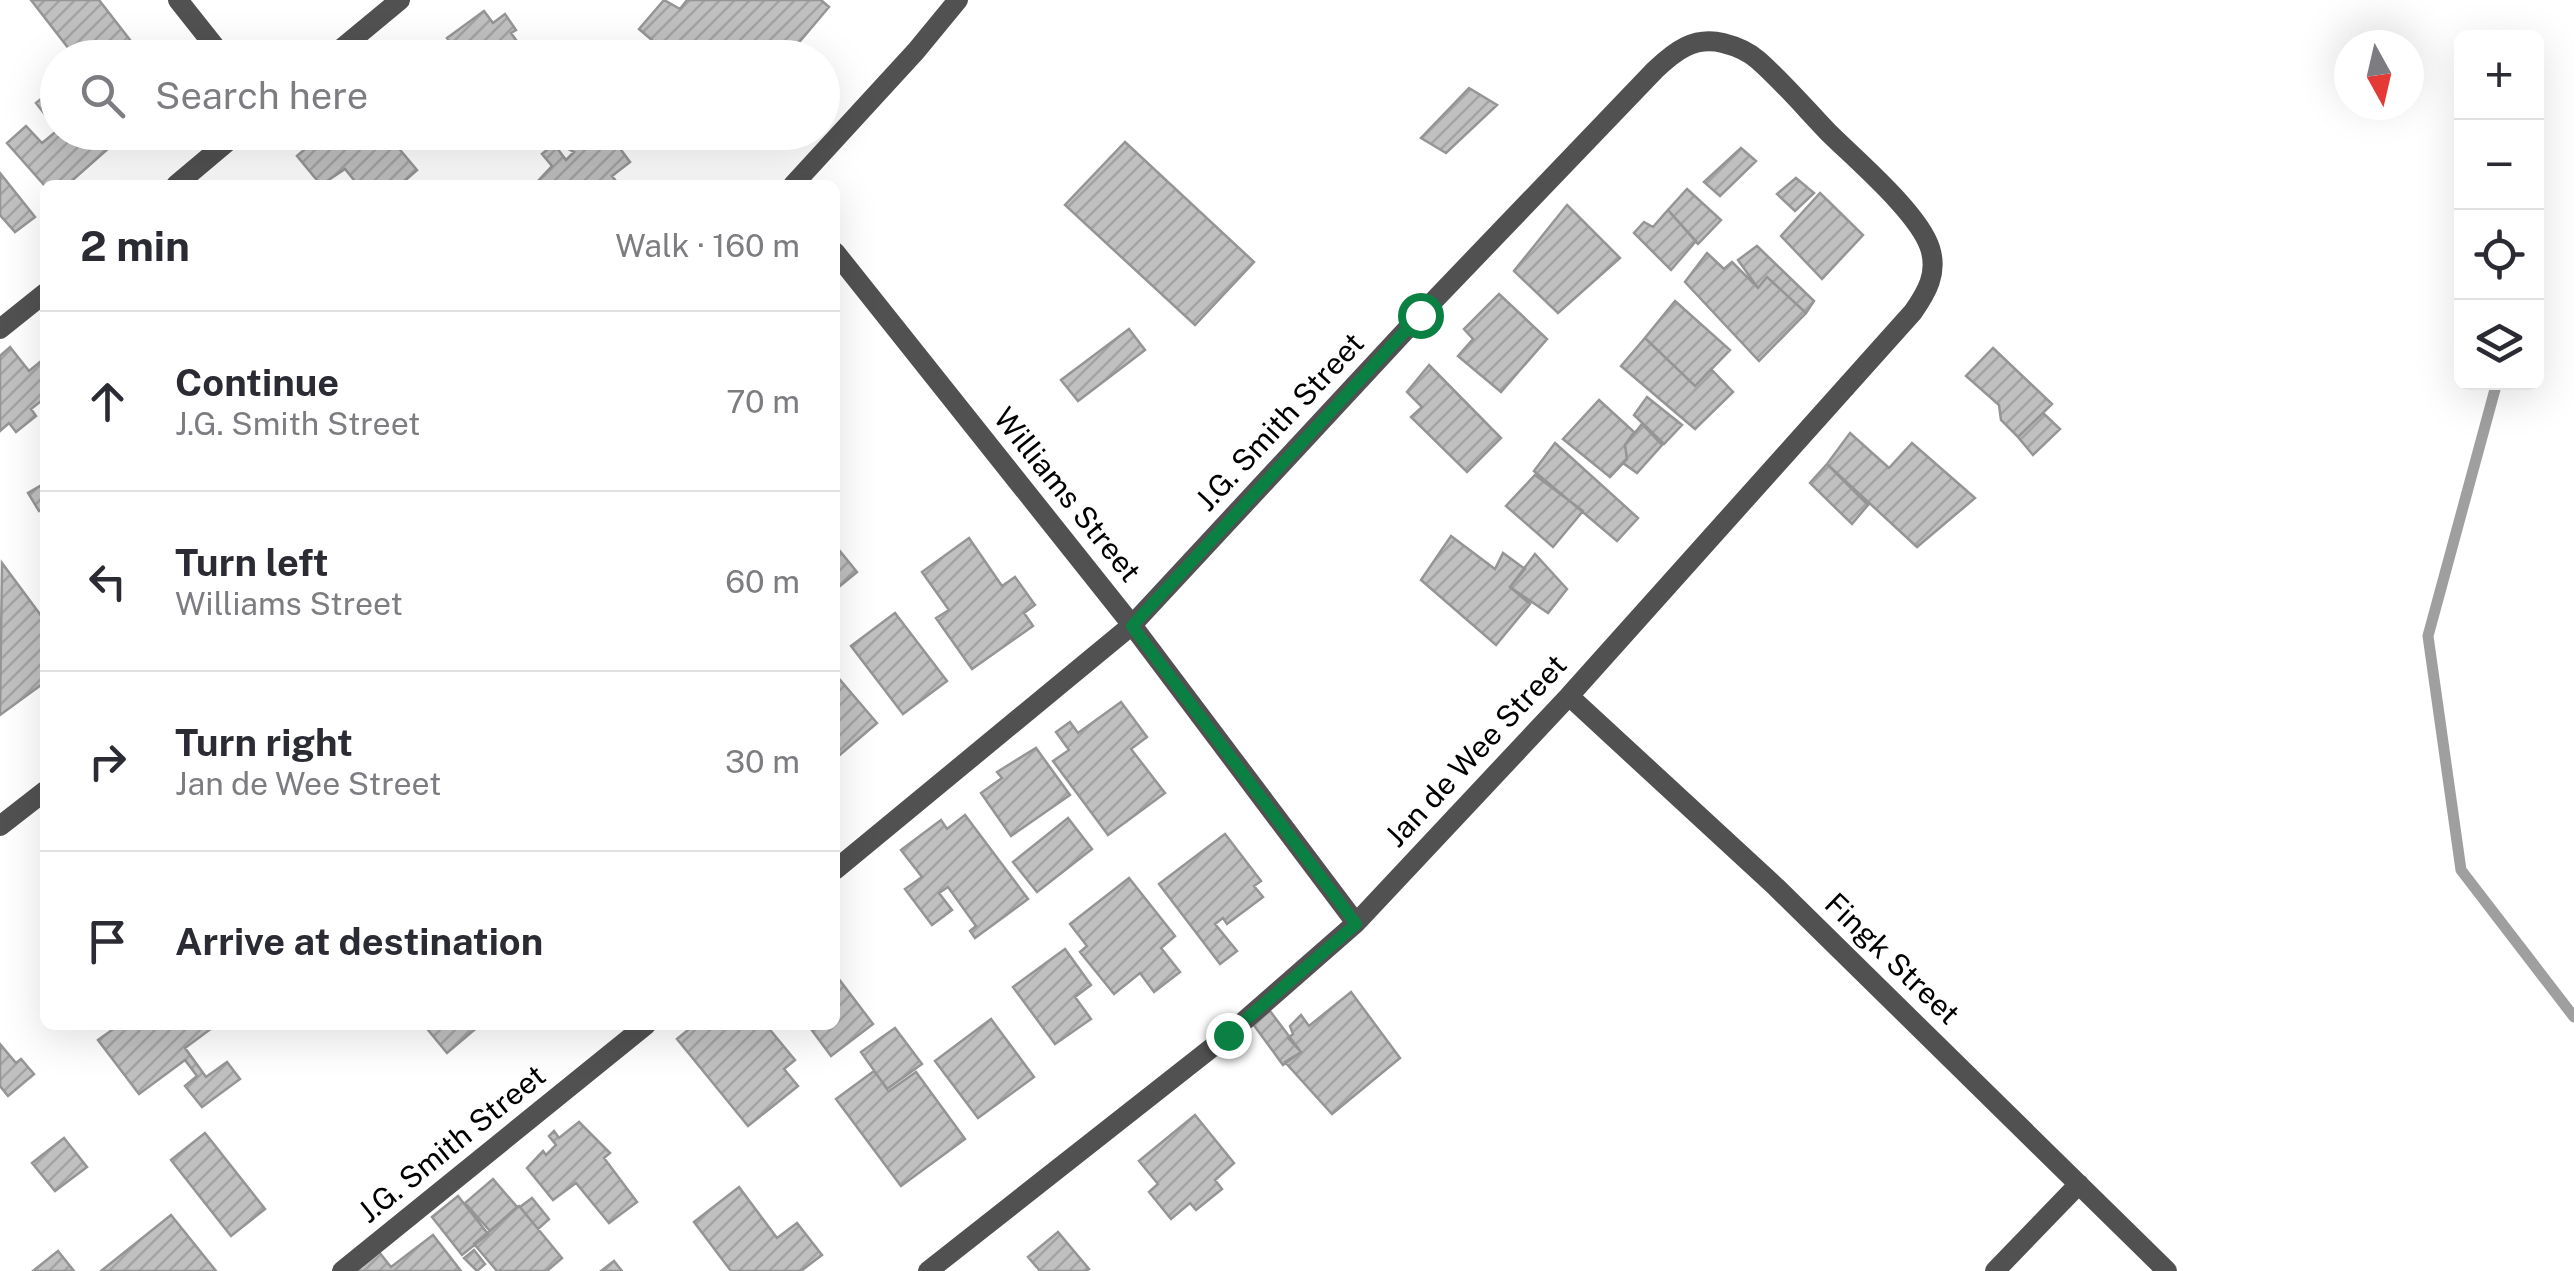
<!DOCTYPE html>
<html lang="en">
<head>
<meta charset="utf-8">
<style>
	body { margin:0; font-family:"Public Sans",sans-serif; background:#f2f2f3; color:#2b2b33 }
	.controls { position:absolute; right:30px; top:30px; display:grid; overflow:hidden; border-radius:15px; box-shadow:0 10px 40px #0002 }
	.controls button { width:90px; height:90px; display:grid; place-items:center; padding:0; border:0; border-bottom:2px solid #e1e1e2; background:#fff; color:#2b2b33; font:50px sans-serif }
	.compass { position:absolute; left:2334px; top:30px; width:90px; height:90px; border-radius:50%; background:#fff; box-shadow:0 10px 40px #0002; rotate:172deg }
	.stop { position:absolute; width:30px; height:30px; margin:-22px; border:8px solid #0b8043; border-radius:50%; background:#fff }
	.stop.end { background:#0b8043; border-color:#fff; box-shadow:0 2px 10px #0008 }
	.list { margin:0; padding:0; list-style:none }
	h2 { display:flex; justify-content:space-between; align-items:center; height:130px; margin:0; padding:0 40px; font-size:42px }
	h2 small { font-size:32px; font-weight:400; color:#7c7c81 }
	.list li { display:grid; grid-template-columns:65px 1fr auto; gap:30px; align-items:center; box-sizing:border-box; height:180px; padding:0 40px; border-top:2px solid #e1e1e2 }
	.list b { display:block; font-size:38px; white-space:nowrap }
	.list p { margin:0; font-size:32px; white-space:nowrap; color:#7c7c81 }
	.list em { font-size:32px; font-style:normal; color:#7c7c81 }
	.icon { flex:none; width:55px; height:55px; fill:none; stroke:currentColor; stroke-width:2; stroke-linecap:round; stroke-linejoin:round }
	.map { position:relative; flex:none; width:2574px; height:1271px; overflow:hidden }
	.search { position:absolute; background:#fff; box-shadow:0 10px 40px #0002; left:40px; top:40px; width:800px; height:110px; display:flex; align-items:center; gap:25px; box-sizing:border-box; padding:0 35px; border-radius:55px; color:#7c7c81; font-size:38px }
	.panel { position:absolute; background:#fff; box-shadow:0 10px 40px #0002; left:40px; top:180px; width:800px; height:850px; border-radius:15px }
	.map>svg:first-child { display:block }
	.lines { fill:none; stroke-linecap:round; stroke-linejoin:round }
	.stream { stroke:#9f9f9f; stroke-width:11 }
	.building { fill:url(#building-hatch); stroke:#959595; stroke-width:2.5 }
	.minor { stroke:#515151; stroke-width:20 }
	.route { stroke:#0b8043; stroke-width:12 }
	.labels { text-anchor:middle; stroke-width:8; stroke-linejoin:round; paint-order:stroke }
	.street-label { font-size:30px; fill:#000; stroke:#fff }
</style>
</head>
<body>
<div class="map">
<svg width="2574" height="1271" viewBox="0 0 2574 1271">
	<defs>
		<pattern id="building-hatch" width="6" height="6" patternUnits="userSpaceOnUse" patternTransform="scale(2.5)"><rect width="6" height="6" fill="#c0c0c0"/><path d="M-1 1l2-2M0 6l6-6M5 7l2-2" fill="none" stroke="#a3a3a3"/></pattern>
	</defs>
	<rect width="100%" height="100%" fill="#fff"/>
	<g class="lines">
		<!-- stream -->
		<path class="stream" d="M2536,235V237
			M2497,382L2428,636L2461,870L2574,1017"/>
	</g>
	<!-- building -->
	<path class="building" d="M31,0H99L144,58H76Z
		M664,0L680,9L687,0H821L829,7L790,53L777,42L764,58H673L639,29Z
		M484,11L493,23L505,14L516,30L511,33L529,58H443L454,48L447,38Z
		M1469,88L1497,105L1446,153L1421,138Z
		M51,91L58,100L57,130L36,103Z
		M26,126L42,143L58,130V132H95L109,148L67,185L45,186L7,143Z
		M325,132H385L417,170L400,185H358L345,169L321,185L297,156Z
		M587,133L591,143L610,135L630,162L612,176L619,185L536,183L552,166L542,154L554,144L566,160L574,152L564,147Z
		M1125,142L1254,262L1195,325L1065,205Z
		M1741,148L1756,161L1720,196L1704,182Z
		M0,173L35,217L15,232L0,215Z
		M1796,178L1814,193L1795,211L1777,194Z
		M1687,189L1721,220L1698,244L1668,210Z
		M1820,193L1863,235L1822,279L1781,236Z
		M1567,205L1620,258L1558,313L1514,271Z
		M1668,210L1696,241L1671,270L1634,233L1644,222L1653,227Z
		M1757,246L1814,301L1806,313L1767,277L1758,288L1738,260Z
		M1707,253L1724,269L1732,262L1758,288L1767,277L1806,313L1759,361L1685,282Z
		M1499,294L1547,339L1501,392L1458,356L1473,339L1464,329Z
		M1675,301L1730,350L1695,386L1645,338Z
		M1129,329L1145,350L1078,401L1061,380Z
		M1645,338L1695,386L1711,369L1733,392L1695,429L1621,366Z
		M10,347L29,371L45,358V398L31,409L36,416L16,432L9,423L0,431V356Z
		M1993,348L2052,404L2018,437L2001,420L1999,405L1966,376Z
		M1429,365L1501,438L1467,472L1411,417L1422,407L1407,392Z
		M1647,397L1682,425L1664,444L1634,415Z
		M1599,400L1634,432L1625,445L1627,459L1610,477L1563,439Z
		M2043,413L2060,429L2033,455L2018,437Z
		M1642,424L1662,445L1637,473L1623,463L1627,459L1625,445Z
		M1850,433L1889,468L1912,443L1975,498L1917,547L1827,464Z
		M1555,443L1638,518L1617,541L1534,471Z
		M1827,464L1868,505L1852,524L1810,483Z
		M1535,475L1583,511L1553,547L1506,506Z
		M40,486L45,494V507L39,511L28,493Z
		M1451,536L1495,569L1503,553L1525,569L1510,587L1530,604L1496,645L1421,580Z
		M969,538L1002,586L1015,577L1035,605L1024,613L1033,626L972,669L936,618L949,610L922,572Z
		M835,545L857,572L835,590Z
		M1535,554L1567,589L1548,613L1510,587Z
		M2,563L45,621V682L0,715Z
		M895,613L947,681L903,714L851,646Z
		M835,674L877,723L835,759Z
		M1121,702L1147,737L1131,749L1165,793L1108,835L1053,761L1069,750L1056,732L1070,722L1078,733Z
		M1036,748L1070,795L1011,836L981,793L1002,778L997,772Z
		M965,815L1028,899L975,938L970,931L976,926L948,887L939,893L952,910L932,925L905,889L922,877L901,850L941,820L947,829Z
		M1068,818L1092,849L1037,892L1013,862Z
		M1225,834L1261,881L1254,886L1263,897L1227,924L1223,918L1215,924L1237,951L1220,964L1159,884Z
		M1129,878L1175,936L1161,948L1180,972L1154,992L1140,973L1114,994L1080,952L1087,946L1070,924Z
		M1065,949L1091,985L1075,997L1091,1019L1055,1044L1013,987Z
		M835,974L873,1024L831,1056L808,1025H835Z
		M1351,992L1400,1058L1332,1114L1285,1062L1301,1052L1288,1038L1293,1034L1290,1026L1301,1015L1309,1026Z
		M1270,1011L1301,1052L1283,1065L1253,1024Z
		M991,1019L1034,1077L978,1118L935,1061Z
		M108,1025H216L185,1048L206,1077L227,1062L240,1079L202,1107L185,1086L197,1076L185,1060L139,1094L98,1040L112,1030Z
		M424,1025H480L447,1053Z
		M694,1025H766L795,1060L784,1069L798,1086L748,1126L677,1039Z
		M895,1028L922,1064L887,1089L861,1052Z
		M0,1044L16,1063L21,1059L34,1074L8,1096L0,1086Z
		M874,1071L889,1091L916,1072L965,1139L901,1186L836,1099Z
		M1195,1115L1234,1163L1215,1180L1222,1189L1196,1210L1190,1203L1171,1219L1149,1192L1158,1184L1139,1161Z
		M579,1122L610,1153L604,1158L637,1202L609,1223L576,1183L553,1200L527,1168L543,1151L546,1155L556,1145L549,1136L554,1131L559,1138Z
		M205,1133L265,1209L231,1236L171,1160Z
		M64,1138L87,1167L55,1191L32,1163Z
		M493,1179L517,1207L490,1231L465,1203Z
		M739,1187L777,1238L797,1223L822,1255L801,1271H731L694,1222Z
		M458,1196L488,1234L462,1255L432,1217Z
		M532,1198L549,1219L538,1229L520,1207Z
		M519,1206L562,1258L547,1271H497L474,1244Z
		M171,1215L216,1271H101Z
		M1058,1232L1089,1269L1086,1271H1040L1028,1257Z
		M433,1235L461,1271H354L379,1252L391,1267Z
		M474,1250L485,1264L477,1271L464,1258Z
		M58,1251L74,1271H33Z
		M614,1261L622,1271H601Z"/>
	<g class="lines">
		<!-- minor -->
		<path class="minor" d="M178,0L224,58
			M330,58L400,0
			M176,185L239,132
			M793,185L916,51L958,0
			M835,252L1132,625L1356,923
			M0,329L45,293
			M1569,696L1776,887L2167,1271
			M0,826L45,791
			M835,870L1132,625L1420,315L1655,70C1675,51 1694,36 1723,43C1735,46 1749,52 1758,60C1783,82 1805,108 1828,132C1855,159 1919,213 1930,248C1938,273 1927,292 1913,312L1569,696L1356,923L1228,1035L928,1271
			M342,1271L646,1025
			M1995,1271L2079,1184"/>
	</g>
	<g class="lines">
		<!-- route -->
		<path class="route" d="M1228,1035L1356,924L1132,626L1420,315"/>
	</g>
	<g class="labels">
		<!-- street labels -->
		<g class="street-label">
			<text transform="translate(1280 422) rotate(-47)" y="10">J.G. Smith Street</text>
			<text transform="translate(1067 495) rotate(51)" y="10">Williams Street</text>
			<text transform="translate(1476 751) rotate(-47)" y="10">Jan de Wee Street</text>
			<text transform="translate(1892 959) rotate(44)" y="10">Fingk Street</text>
			<text transform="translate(452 1144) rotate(-39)" y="10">J.G. Smith Street</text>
		</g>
	</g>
</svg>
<div class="controls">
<button>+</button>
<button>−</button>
<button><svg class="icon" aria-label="locate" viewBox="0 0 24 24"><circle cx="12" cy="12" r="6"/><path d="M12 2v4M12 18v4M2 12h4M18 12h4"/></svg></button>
<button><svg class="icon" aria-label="layers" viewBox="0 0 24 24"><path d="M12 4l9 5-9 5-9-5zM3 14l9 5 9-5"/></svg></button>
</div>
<svg class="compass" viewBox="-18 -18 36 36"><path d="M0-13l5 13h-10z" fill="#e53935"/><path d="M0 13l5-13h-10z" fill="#7c7c81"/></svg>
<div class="stop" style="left:1420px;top:315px"></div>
<div class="stop end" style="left:1228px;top:1035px"></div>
<div class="search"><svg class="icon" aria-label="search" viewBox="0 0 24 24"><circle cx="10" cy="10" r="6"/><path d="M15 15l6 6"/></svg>Search here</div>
<section class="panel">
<h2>2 min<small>Walk · 160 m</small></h2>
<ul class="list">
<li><svg class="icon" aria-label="ahead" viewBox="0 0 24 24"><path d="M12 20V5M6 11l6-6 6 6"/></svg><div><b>Continue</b><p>J.G. Smith Street</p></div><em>70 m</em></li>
<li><svg class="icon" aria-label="left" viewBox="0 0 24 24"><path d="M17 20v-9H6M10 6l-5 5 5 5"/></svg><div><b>Turn left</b><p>Williams Street</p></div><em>60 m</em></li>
<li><svg class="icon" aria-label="right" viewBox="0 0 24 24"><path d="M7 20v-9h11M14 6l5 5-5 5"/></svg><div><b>Turn right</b><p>Jan de Wee Street</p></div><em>30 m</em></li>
<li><svg class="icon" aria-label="arrive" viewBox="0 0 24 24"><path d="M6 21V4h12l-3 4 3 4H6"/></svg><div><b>Arrive at destination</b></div></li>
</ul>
</section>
</div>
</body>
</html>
